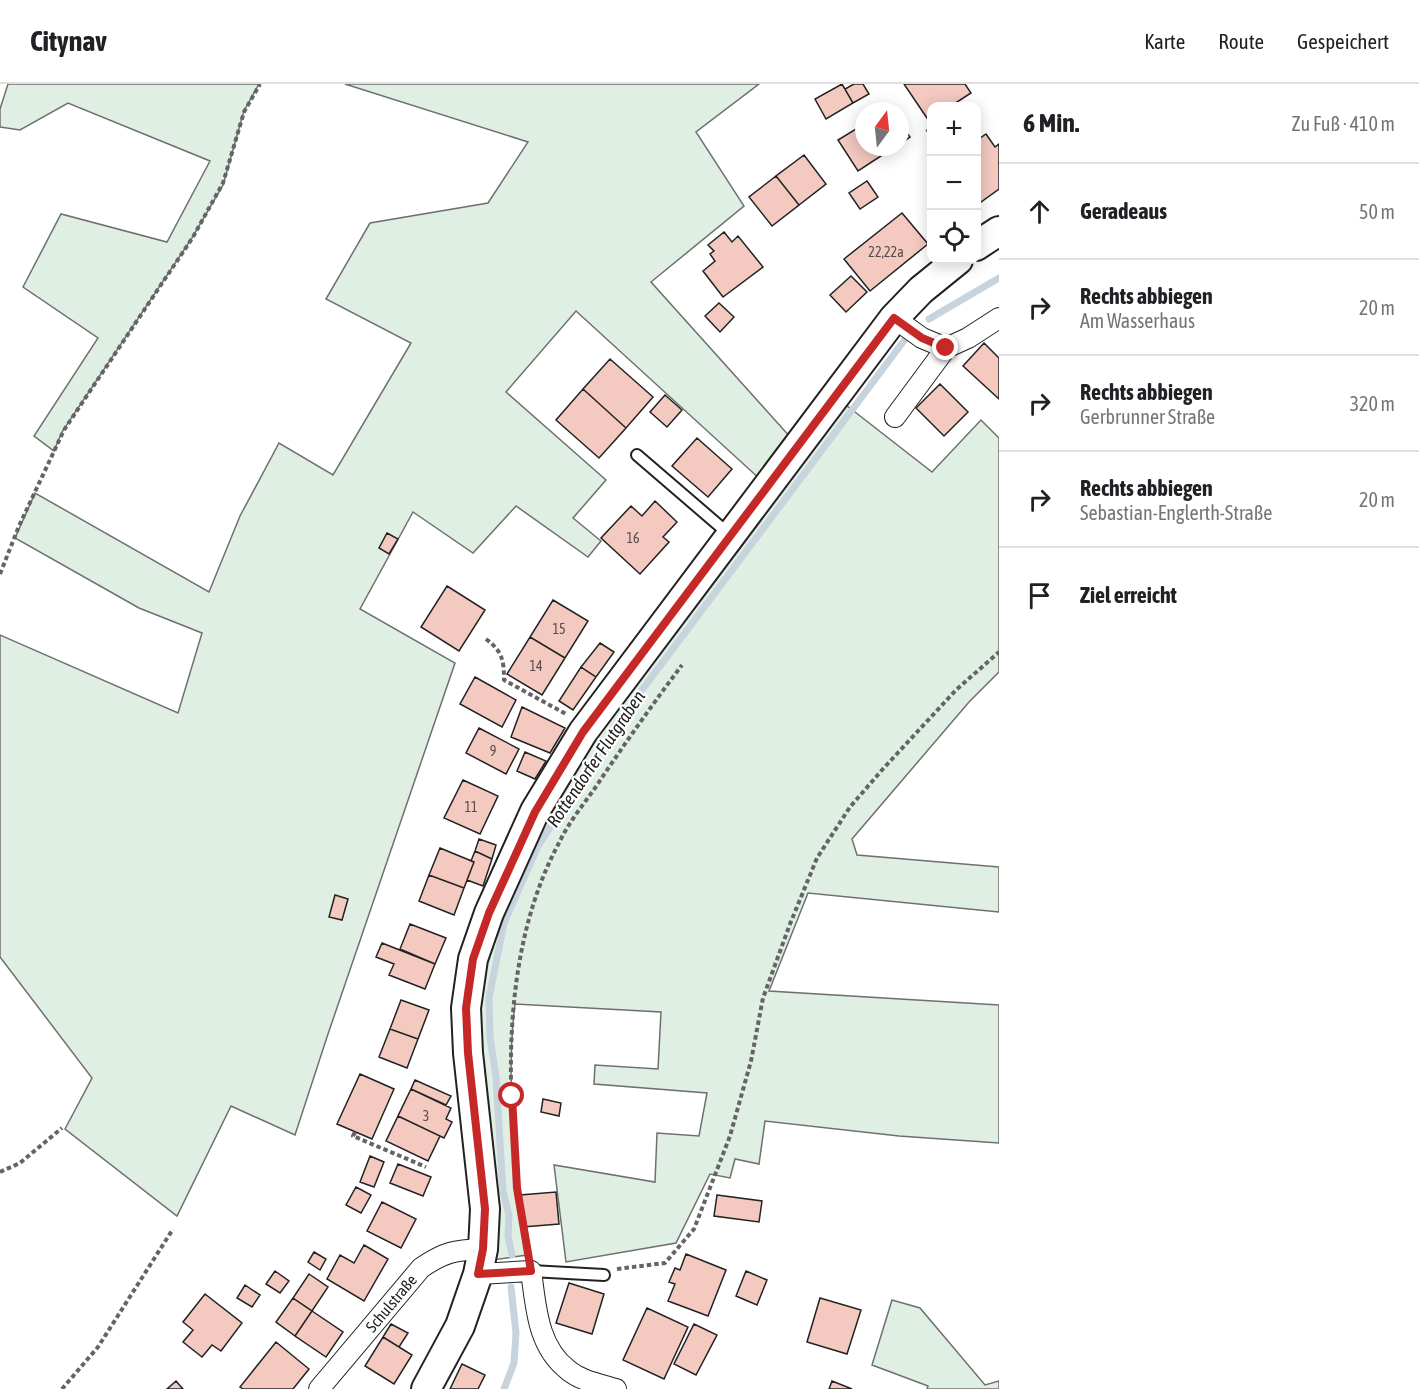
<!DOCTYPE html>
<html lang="de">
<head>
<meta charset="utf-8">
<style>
	body { margin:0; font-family:"Asap Condensed",sans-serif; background:#f6f6f6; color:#202124 }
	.controls { position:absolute; right:18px; top:18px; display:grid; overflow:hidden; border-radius:12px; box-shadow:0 3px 15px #0003 }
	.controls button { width:54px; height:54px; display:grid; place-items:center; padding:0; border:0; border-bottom:2px solid #e0e0e0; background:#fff; color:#202124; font:30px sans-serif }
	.compass { position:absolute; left:855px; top:18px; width:54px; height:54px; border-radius:50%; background:#fff; box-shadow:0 3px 15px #0003; rotate:15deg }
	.stop { position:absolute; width:18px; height:18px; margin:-14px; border:4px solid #c62828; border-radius:50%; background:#fff }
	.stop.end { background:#c62828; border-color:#fff; box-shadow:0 2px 6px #0008 }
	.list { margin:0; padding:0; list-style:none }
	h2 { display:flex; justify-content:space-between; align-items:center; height:78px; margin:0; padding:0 24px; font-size:26px }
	h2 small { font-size:20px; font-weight:400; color:#757577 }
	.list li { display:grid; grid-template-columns:39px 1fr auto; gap:18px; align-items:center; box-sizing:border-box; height:96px; padding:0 24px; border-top:2px solid #e0e0e0 }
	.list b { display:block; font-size:22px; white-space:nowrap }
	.list p { margin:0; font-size:20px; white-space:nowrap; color:#757577 }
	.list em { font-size:20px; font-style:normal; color:#757577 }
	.icon { flex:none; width:33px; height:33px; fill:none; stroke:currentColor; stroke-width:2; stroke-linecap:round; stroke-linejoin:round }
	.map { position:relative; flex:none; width:999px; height:1305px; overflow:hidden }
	header { display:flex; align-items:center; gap:36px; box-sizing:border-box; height:84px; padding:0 30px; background:#fff; border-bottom:2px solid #e0e0e0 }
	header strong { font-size:28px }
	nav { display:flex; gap:33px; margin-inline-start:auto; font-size:21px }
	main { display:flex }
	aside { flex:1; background:#fff }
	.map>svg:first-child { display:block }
	.green { fill:#e0efe3; stroke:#6f6f6f; stroke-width:1.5 }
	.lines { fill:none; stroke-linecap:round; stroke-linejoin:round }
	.stream { stroke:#c7d3dd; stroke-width:7 }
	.building { fill:#f3c9c0; stroke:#222; stroke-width:1.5 }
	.lane-casing { stroke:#222; stroke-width:14 }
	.street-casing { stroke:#222; stroke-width:22 }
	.secondary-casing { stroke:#222; stroke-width:32 }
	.path { stroke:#646464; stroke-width:4; stroke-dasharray:4.5 3; stroke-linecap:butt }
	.lane { stroke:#fff; stroke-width:10 }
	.street { stroke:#fff; stroke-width:20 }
	.secondary { stroke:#fff; stroke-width:28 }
	.route { stroke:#c62828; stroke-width:8 }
	.labels { text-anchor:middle; stroke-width:4.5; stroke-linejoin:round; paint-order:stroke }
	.number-label { font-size:14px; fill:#564c4a }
	.street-label { font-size:16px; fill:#222; stroke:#fff }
	.water-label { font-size:18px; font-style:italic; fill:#222; stroke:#fff }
</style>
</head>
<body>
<header>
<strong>Citynav</strong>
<nav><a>Karte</a><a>Route</a><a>Gespeichert</a></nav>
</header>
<main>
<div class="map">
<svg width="999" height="1305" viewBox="0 0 999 1305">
	<rect width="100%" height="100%" fill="#fff"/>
	<!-- green -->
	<path class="green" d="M8,0H259L244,27L223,101L192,154L62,348L54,367L34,352L98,254L23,203L61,130L167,158L210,77L68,19L20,46L0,43V25Z
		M345,0H759L696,48L744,122L651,198L792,355L762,397L576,227L506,308L606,396L573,434L601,457L588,473L516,422L473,469L413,428L360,525L455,579L328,950L295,1051L231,1022L177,1132L65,1045L92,994L0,873V551L178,629L202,549L139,524L15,454L35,409L209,508L240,432L279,359L333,391L411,259L326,215L370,139L488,119L528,58Z
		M846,321L932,388L981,336L999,354V588L969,618L852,755L857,771L999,783V828L808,809L769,907L999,921V1059L899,1052L765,1037L759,1080L735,1075L730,1094L710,1090L676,1159L566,1178L554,1081L655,1098L657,1049L699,1052L707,1009L594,1000L595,981L658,985L661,928L515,920C505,998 516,1093 527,1171L493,1176L482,1018L480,912L490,864L543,732L592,651Z
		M892,1216L920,1224L985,1301L999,1297V1305H927L928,1302L872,1281Z"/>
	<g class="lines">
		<!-- stream -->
		<path class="stream" d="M929,235L999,194
			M512,1171L508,1152L509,1131L503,1107L496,993L490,953L489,914L504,839L538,762L615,642L906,254
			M504,1305L514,1279L516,1249L511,1203"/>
	</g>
	<!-- building -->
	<path class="building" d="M842,0L853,19L826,35L815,15Z
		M854,0H863L869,10L853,19L845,5Z
		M904,0H965L971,9L951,22H932V36L929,37Z
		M900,39L910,53L900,60Z
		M864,40V63H879L884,70L858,87L838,56Z
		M986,50L995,63L999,60V105L981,118L976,113V57Z
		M879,63H895L884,70Z
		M804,71L826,100L799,121L776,92Z
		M776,92L799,121L772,142L749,113Z
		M867,97L878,113L860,125L849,109Z
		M902,129L928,160L870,207L844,175Z
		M724,148L732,158L738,152L763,183L723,213L703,187L715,177L710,170L714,167L708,161Z
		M851,192L867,208L846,228L830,211Z
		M719,219L734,233L720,248L705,232Z
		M984,259L999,274V315L963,282Z
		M610,275L653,313L626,344L583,305Z
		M940,300L968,328L944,352L916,324Z
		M583,305L626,344L599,374L556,336Z
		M665,311L682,326L667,343L650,328Z
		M697,354L732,385L708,413L672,382Z
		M655,417L677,438L663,453L669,458L640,490L601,454L631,422L642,432Z
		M387,449L398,455L389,470L379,464Z
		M447,502L485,526L459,567L421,543Z
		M553,516L588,537L565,574L530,553Z
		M530,553L565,574L542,611L507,590Z
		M600,559L614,568L596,593L581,583Z
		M581,583L596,593L573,626L559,617Z
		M475,593L516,616L502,643L460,620Z
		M522,623L565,644L550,669L511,653Z
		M479,644L519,665L506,690L466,669Z
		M525,668L546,677L535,695L517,687Z
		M463,696L498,712L480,750L444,734Z
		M479,755L496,761L492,775L475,767Z
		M440,764L474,778L464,804L429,791Z
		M475,767L492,775L483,802L467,796L474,778L471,777Z
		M429,791L464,804L454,831L419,817Z
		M335,811L348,815L342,836L329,833Z
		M410,840L446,854L435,880L400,865Z
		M382,859L435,880L425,905L389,891L394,880L376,873Z
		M401,916L429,926L418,955L390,945Z
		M390,945L418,955L407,984L379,973Z
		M360,990L394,1005L372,1055L337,1040Z
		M415,996L451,1012L446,1021L411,1005Z
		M411,1005L451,1024L446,1035L452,1038L444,1054L398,1032Z
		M543,1015L561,1019L559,1032L541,1028Z
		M398,1032L440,1052L428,1077L386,1057Z
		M370,1072L384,1078L374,1103L360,1098Z
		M398,1080L431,1093L423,1112L390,1099Z
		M356,1103L371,1111L361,1129L346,1121Z
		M556,1108L559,1140L523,1143L520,1111Z
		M717,1111L762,1117L759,1138L714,1132Z
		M382,1118L416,1135L401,1164L367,1147Z
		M364,1161L388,1175L364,1217L327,1195L340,1171L354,1179Z
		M314,1168L326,1175L320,1186L308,1178Z
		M686,1170L726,1186L708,1232L668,1217L675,1200L669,1198L675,1184L680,1186Z
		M275,1187L289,1197L280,1209L266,1200Z
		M746,1187L767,1196L757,1221L736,1212Z
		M309,1190L328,1203L312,1227L293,1214Z
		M569,1199L604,1210L592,1250L556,1239Z
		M245,1201L260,1211L252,1223L237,1214Z
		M205,1210L242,1239L221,1267L212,1261L202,1273L183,1258L193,1246L183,1238Z
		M293,1214L312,1227L295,1252L276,1238Z
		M820,1214L861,1226L847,1270L807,1258Z
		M647,1224L688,1243L664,1295L623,1276Z
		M312,1227L343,1248L326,1273L295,1252Z
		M391,1240L408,1249L399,1263L383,1253Z
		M694,1240L717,1251L696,1291L674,1280Z
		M383,1253L412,1271L394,1300L365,1282Z
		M276,1258L309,1285L293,1305H243L240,1303Z
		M462,1280L485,1291L478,1305H450Z
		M176,1297L183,1305H167Z
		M832,1297L852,1305H829Z"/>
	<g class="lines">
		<defs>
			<path id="lane" d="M637,371L730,451
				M531,1187L604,1191"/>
			<path id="street" d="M894,234L922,254L946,264
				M895,333L946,264L968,254L999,234
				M478,1190L531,1187C536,1222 537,1262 568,1286C581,1297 600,1300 616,1305
				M319,1305L421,1184C444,1168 455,1166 483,1165"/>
			<path id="secondary" d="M976,162L999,147
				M426,1305L460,1242L478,1190L483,1165L485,1125L468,969L466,924L473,875L489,829L535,727L583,648L894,234L921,206L958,176"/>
		</defs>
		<!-- lane casing -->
		<use href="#lane" class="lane-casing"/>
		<!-- street casing -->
		<use href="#street" class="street-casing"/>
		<!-- secondary casing -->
		<use href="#secondary" class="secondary-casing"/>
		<!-- path -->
		<path class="path" d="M927,45L932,52
			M0,490L19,442L64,346L193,153L223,99L244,28L260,0
			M486,555C502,567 504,576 504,596L566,630
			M355,1048L353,1052L426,1083
			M0,1088L20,1079L62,1044
			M528,1167C506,1036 495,876 560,757C569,738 583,721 595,704C623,662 652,621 682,581
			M617,1185L665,1179L694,1145L730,1052L751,977L763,914L790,840L817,774L850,723L882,686L956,606L999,568
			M62,1305L98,1263L173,1145"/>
		<!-- lane -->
		<use href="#lane" class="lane"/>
		<!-- street -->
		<use href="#street" class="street"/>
		<!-- secondary -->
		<use href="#secondary" class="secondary"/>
	</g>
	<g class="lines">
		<!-- route -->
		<path class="route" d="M512,1012L517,1104L531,1187L478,1190L483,1165L485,1125L468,969L466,924L473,875L489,829L535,728L583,648L894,234L922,254L946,264"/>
	</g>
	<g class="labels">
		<!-- number labels -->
		<g class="number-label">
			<text x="886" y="173">22,22a</text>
			<text x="633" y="459">16</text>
			<text x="559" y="550">15</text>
			<text x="536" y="587">14</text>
			<text x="493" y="672">9</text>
			<text x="471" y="728">11</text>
			<text x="426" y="1037">3</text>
		</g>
		<!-- street labels -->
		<g class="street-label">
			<text transform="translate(391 1219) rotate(-50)" y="6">Schulstraße</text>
		</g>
		<!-- water labels -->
		<g class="water-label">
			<text transform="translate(596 675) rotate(-56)" y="6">Rottendorfer Flutgraben</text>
		</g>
	</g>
</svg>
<div class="controls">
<button>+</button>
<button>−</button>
<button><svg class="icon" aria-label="locate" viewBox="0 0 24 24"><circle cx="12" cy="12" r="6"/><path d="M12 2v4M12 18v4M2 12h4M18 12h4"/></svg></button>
</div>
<svg class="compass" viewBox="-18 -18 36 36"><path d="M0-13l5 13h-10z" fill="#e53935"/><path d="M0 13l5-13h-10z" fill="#757577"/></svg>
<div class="stop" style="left:512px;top:1012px"></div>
<div class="stop end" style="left:946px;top:264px"></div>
</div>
<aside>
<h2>6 Min.<small>Zu Fuß · 410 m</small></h2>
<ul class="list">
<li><svg class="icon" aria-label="ahead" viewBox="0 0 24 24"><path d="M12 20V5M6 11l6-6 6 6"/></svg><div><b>Geradeaus</b></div><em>50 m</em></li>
<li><svg class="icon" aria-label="right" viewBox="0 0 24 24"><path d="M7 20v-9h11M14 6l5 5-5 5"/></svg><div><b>Rechts abbiegen</b><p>Am Wasserhaus</p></div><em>20 m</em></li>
<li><svg class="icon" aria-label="right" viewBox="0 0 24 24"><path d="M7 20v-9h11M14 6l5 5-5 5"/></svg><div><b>Rechts abbiegen</b><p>Gerbrunner Straße</p></div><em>320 m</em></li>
<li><svg class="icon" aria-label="right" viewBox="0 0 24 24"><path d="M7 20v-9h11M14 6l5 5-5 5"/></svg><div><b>Rechts abbiegen</b><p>Sebastian-Englerth-Straße</p></div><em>20 m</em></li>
<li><svg class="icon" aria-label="arrive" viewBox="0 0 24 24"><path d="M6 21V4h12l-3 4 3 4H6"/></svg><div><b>Ziel erreicht</b></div></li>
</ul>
</aside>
</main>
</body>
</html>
